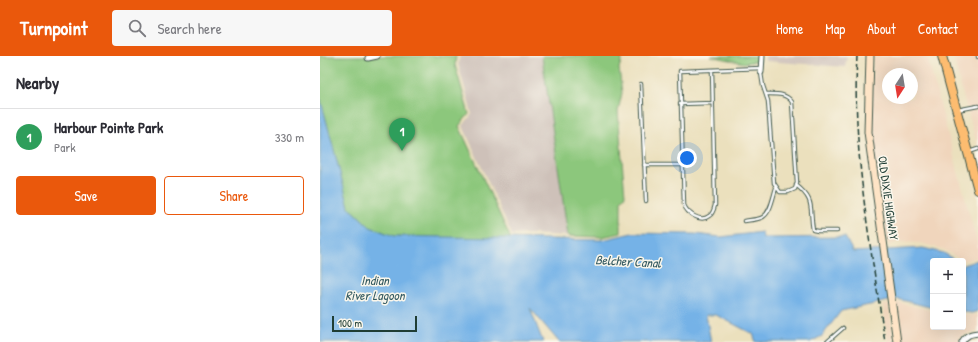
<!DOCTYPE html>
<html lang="en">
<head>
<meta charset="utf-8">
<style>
	body { margin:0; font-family:"Patrick Hand",sans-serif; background:#f7f7f7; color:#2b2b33 }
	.controls { position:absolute; right:12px; bottom:12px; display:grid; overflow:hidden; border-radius:4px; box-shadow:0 4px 16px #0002 }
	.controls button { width:36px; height:36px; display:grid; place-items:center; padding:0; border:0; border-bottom:1px solid #e1e1e2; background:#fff; color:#2b2b33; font:20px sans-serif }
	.compass { position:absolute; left:562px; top:12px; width:36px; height:36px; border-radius:50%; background:#fff; box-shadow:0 4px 16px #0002; rotate:192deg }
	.scale { position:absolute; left:12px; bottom:10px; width:85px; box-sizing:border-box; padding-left:4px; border:2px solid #1f3d34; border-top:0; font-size:11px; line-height:14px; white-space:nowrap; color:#1f3d34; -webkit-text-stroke:3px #fbf7ec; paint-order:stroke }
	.you { position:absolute; left:367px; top:102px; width:14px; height:14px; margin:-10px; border:3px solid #fff; border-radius:50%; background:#1a73e8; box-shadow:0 0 0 6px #1a73e833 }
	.badge { display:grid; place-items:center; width:26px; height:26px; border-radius:50%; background:#ea580c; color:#fff; font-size:13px; font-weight:700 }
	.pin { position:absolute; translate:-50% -33px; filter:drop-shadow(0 1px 2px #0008) }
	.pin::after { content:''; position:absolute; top:21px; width:14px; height:12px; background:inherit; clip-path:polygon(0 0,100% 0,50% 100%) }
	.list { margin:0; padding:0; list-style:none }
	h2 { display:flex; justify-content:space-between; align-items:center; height:52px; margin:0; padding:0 16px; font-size:17px }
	h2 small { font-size:13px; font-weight:400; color:#7c7c81 }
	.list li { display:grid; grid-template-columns:26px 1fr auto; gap:12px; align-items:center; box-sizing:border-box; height:56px; padding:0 16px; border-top:1px solid #e1e1e2 }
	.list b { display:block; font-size:15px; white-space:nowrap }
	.list p { margin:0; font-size:13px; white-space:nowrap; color:#7c7c81 }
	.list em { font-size:13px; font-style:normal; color:#7c7c81 }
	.actions { display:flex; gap:8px; padding:12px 16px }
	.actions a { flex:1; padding:9px 0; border:1px solid #ea580c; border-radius:4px; text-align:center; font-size:14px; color:#ea580c }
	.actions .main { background:#ea580c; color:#fff }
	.icon { flex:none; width:22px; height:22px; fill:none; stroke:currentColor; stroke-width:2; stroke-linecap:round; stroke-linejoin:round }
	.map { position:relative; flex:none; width:658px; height:286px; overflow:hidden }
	header { display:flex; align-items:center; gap:24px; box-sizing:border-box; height:56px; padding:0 20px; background:#ea580c; color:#fff }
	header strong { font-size:19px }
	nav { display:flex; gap:22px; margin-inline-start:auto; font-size:14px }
	.search { width:280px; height:36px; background:#f7f7f7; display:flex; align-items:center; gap:10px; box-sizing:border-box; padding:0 14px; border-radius:4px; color:#7c7c81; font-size:15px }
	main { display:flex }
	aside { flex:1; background:#fff }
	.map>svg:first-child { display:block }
	.built { fill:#f0d5bc; fill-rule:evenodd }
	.industrial { fill:#cec1b9 }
	.green { fill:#8cc77b; stroke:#568258 }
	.water { fill:#75b2e7; stroke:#4a788e }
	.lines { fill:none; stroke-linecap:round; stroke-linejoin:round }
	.lane-casing { stroke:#3e5549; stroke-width:4.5 }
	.street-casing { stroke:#3e5549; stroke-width:7 }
	.secondary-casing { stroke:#3e5549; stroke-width:9 }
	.primary-casing { stroke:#3e5549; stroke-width:10 }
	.lane { stroke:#fff; stroke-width:2.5 }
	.street { stroke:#fff; stroke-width:5 }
	.secondary { stroke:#fee4c6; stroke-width:7 }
	.primary { stroke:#fdbc70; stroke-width:8 }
	.rail { stroke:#1f3d34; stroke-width:1.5; stroke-dasharray:6 3; stroke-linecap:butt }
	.labels { text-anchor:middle; stroke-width:3; stroke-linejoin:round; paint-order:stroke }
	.street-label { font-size:12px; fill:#1f3d34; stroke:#fbf7ec }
	.water-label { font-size:13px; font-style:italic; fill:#345a61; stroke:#fbf7ec }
</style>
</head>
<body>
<header>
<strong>Turnpoint</strong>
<div class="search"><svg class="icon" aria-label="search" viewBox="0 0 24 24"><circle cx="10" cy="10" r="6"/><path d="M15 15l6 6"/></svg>Search here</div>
<nav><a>Home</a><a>Map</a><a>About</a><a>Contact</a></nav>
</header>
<main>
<aside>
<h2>Nearby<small></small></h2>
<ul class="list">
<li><span class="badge" style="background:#2e9e5b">1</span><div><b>Harbour Pointe Park</b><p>Park</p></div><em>330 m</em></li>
</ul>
<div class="actions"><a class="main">Save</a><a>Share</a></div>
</aside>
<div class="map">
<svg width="658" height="286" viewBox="0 0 658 286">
	<rect width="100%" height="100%" fill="#fbf7ec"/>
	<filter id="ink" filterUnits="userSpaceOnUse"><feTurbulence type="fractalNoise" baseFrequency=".025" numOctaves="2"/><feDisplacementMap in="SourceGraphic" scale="8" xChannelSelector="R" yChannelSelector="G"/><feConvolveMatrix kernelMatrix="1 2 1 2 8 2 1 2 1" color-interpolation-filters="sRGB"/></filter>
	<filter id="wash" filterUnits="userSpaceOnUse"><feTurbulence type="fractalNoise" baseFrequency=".012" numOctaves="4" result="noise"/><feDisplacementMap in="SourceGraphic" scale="16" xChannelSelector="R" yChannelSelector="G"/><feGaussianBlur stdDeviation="0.9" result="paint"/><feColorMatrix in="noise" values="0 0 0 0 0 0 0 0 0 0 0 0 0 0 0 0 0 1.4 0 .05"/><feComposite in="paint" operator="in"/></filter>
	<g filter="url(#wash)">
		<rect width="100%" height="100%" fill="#ebe0bd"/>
		<!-- built -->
		<path class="built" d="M553,0H607L658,190V201L643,205L625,194L601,187L579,186L568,189L551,76ZM568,18H592V42H568Z
			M633,0H658V91L644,43Z
			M577,246L613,255V271H643V259H658V275L643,279L637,286H580L575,247Z
			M569,248L574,286H568L563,249Z"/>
		<!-- industrial -->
		<path class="industrial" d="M140,0H222L248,180L209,178L192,179L143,70L152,58L138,8Z
			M445,0H527L525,11L445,5Z"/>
		<!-- green -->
		<path class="green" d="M0,0H136L135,9L149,58L139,70L191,183L74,180L50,171L29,151L0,41Z
			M222,0H303L299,12L302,37L298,55L305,140L301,144V177L282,181L248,180Z
			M391,0H439V5L424,7Z"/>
		<!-- water -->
		<path class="water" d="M0,41L29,151L50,171L74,180L282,184L312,177L375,178L401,181L442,176L443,182L525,181L533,196L603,192L624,197L636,205H613V252L578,243L521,255L502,280L490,286H436L433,278L396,259H386L391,286H239L210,252L223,286H0Z
			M658,204V255L652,257L643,256V209Z"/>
	</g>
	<g filter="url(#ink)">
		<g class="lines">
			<defs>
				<path id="lane" d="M658,0V1
					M392,14L395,149C394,153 393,158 389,160C380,167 367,157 364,149L360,15L442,12
					M441,17L443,30L448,45L454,127L460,136H468L475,133L477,127L472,46C466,37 456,38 446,38
					M321,28L326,145
					M360,48L393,47
					M637,54L658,50
					M649,96L658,93
					M324,109H362
					M476,129C496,145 489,151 493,174L498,175H517
					M424,165C429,164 438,164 443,161C451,156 453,141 456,132
					M507,286L523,272"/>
				<path id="street" d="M48,2L57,0
					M441,16L442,0
					M642,286C646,279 650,278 658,277"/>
				<path id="secondary" d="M550,0L548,76L577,286"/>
				<path id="primary" d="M622,0L658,134"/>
			</defs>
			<!-- lane casing -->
			<use href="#lane" class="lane-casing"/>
			<!-- street casing -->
			<use href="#street" class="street-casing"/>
			<!-- secondary casing -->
			<use href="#secondary" class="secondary-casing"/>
			<!-- primary casing -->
			<use href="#primary" class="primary-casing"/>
			<!-- lane -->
			<use href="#lane" class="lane"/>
			<!-- street -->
			<use href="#street" class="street"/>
			<!-- secondary -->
			<use href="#secondary" class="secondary"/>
			<!-- primary -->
			<use href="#primary" class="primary"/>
			<!-- rail -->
			<path class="rail" d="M537,0C532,96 551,191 565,286"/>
		</g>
	</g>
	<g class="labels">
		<!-- street labels -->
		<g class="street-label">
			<text transform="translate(568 142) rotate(82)" y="4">OLD DIXIE HIGHWAY</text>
		</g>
		<!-- water labels -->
		<g class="water-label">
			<text transform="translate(308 205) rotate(3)" y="5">Belcher Canal</text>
			<text x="55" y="229">Indian<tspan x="55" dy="15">River Lagoon</tspan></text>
		</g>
	</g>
</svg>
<div class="controls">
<button>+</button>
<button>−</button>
</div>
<svg class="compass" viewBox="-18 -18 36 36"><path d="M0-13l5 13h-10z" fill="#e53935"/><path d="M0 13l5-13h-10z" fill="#7c7c81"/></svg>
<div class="scale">100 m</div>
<div class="you"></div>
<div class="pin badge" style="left:82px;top:95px;background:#2e9e5b">1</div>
</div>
</main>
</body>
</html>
